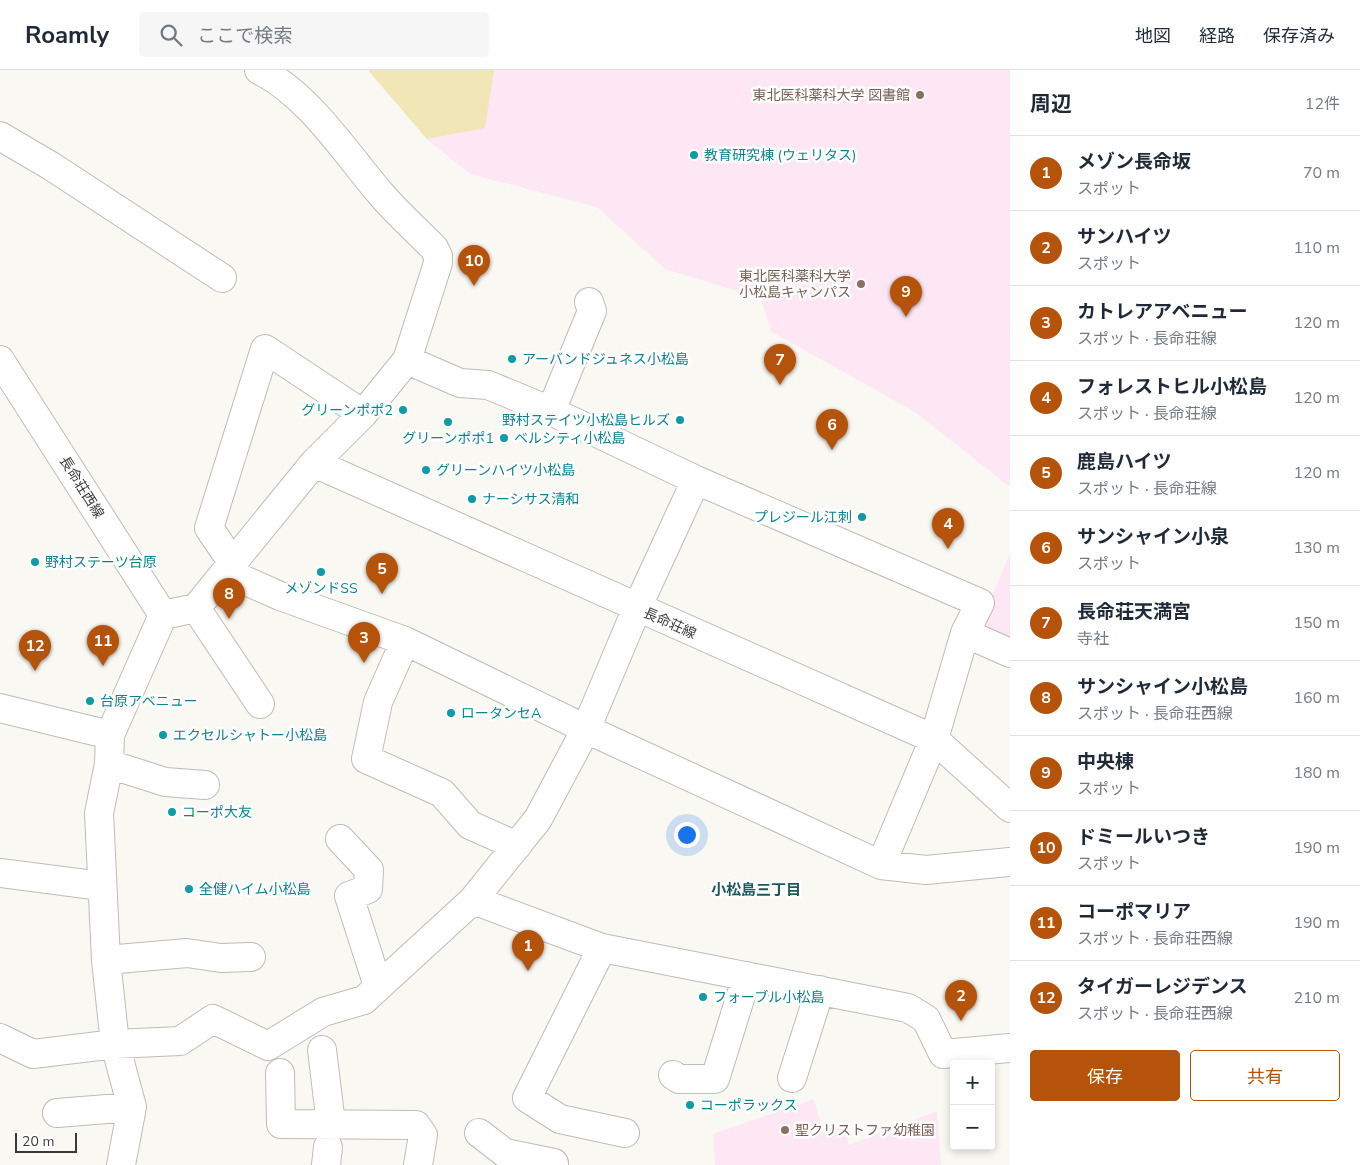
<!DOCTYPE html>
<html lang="ja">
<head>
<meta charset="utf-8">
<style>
	body { margin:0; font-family:"Nunito Sans","Noto Sans JP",sans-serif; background:#f6f6f7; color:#1f2937 }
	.controls { position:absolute; right:15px; bottom:15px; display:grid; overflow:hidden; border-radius:5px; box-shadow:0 2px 8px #0003 }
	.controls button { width:45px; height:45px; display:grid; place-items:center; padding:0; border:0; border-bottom:1px solid #e0e1e3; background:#fff; color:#1f2937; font:25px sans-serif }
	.scale { position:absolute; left:15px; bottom:12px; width:62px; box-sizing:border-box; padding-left:5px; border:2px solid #3a3a38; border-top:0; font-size:14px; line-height:18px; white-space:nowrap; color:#3a3a38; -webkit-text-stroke:4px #fff; paint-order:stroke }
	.you { position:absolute; left:686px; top:764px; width:18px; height:18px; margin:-12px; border:4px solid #fff; border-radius:50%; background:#1a73e8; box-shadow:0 0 0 8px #1a73e833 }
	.badge { display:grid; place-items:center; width:32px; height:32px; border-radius:50%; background:#b45309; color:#fff; font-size:16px; font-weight:700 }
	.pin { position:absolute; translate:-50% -41px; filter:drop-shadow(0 1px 2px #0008) }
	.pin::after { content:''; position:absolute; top:26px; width:18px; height:15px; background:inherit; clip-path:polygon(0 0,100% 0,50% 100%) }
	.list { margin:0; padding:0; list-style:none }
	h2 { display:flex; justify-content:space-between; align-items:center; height:65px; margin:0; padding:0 20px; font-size:21px }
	h2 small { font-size:16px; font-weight:400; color:#747a83 }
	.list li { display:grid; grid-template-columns:32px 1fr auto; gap:15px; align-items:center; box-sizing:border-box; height:75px; padding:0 20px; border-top:1px solid #e0e1e3 }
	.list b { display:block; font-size:19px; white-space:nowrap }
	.list p { margin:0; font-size:16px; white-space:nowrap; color:#747a83 }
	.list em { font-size:16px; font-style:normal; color:#747a83 }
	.actions { display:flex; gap:10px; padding:15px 20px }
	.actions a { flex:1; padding:11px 0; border:1px solid #b45309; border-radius:5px; text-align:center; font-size:18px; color:#b45309 }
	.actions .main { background:#b45309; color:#fff }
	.icon { flex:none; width:28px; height:28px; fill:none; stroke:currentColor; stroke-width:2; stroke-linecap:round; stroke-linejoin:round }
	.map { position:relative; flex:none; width:1010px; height:1095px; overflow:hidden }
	header { display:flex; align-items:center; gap:30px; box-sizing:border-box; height:70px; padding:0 25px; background:#fff; border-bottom:1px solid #e0e1e3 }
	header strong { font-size:24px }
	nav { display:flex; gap:28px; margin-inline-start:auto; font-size:18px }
	.search { width:350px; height:45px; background:#f6f6f7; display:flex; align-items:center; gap:12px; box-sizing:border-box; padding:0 18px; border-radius:5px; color:#747a83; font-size:19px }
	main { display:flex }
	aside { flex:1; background:#fff }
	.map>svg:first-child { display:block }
	.education { fill:#fde7f5 }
	.green { fill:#f0e6b6 }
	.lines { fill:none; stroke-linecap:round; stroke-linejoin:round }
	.minor-casing { stroke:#bdbcb7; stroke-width:30 }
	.minor { stroke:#fff; stroke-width:28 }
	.education-dot { fill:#8d6e63; stroke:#fff; stroke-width:2 }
	.culture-dot { fill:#0f9aa8; stroke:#fff; stroke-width:2 }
	.labels { text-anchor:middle; stroke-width:5; stroke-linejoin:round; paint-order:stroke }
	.education-label { font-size:14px; fill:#785e54; stroke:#fff; text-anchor:end }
	.culture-label { font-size:14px; fill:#0d838f; stroke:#fff; text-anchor:start }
	.street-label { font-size:14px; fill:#3a3a38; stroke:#fff }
	.neighbourhood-label { font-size:15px; font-weight:bold; fill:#1f595f; stroke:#fff }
</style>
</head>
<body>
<header>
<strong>Roamly</strong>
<div class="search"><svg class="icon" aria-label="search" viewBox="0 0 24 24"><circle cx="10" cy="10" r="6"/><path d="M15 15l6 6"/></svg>ここで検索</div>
<nav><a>地図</a><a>経路</a><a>保存済み</a></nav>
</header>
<main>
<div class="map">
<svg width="1010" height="1095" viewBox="0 0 1010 1095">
	<rect width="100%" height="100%" fill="#f9f8f3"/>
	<!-- education -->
	<path class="education" d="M368,0H1010V417L915,342L772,262L760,228L665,199L597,137L470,104L427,69Z
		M1010,483V572L979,558Z
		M814,1029L821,1055L843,1053L849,1075L937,1041L941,1095H715L713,1064Z"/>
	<!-- green -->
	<path class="green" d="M368,0H494L485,58L427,69Z"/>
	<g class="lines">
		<defs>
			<path id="minor" d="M0,66L51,96L222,208
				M0,290L163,545
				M407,290L460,313L488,315L551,341L696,410L980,533L965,563L934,669L881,795
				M551,341L592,241L589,232
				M314,393L934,669L1010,738
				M232,492L209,458L265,279L363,344
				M226,502L280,526L405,571L586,659L881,795L926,800L1010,792
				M196,538L260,634
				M163,545L196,538L314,393L363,344L407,290L438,193V186L434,178C416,160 396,142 380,123C344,81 309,25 259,0
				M965,563L1010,583
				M405,571L378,632L366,689L442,723L470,755L517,776
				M0,638L110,665
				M109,694L165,712L205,715
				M340,769L369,800L368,819L349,826L378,916
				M0,803L101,816
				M473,830L602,878L908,938L926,949L943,984L1010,978
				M602,878L527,1028L560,1049L625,1063
				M106,890L187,883L221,888L251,887
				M0,968L33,984L115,974L180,971L213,949L268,976L323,942L364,930L473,830L538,749L586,659L637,538L696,410
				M322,980L331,1054
				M280,1003L281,1054L416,1055L423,1065L418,1095
				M673,1005L679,1009H715L747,906
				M792,1008L820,920
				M57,1043L132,1037
				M479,1063L505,1083L554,1093V1095
				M121,1095L132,1037L115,974L106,890L99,743L109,694L110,665L163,545
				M326,1095L328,1077"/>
		</defs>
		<!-- minor casing -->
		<use href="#minor" class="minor-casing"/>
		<!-- minor -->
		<use href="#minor" class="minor"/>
	</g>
	<!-- markers -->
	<g class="education-dot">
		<circle cx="920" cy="25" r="5"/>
		<circle cx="861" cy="214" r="5"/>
		<circle cx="785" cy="1060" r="5"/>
	</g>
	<g class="culture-dot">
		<circle cx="694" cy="85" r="5"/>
		<circle cx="512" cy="289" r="5"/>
		<circle cx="403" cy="340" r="5"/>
		<circle cx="680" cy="350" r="5"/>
		<circle cx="448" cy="352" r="5"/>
		<circle cx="504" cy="368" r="5"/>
		<circle cx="426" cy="400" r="5"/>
		<circle cx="472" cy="429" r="5"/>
		<circle cx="862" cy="447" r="5"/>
		<circle cx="35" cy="492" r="5"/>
		<circle cx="321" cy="502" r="5"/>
		<circle cx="90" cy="631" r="5"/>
		<circle cx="451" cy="643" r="5"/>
		<circle cx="163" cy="665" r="5"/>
		<circle cx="172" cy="742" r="5"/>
		<circle cx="189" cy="819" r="5"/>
		<circle cx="703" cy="927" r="5"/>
		<circle cx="690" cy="1035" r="5"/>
	</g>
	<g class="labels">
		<!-- education labels -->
		<g class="education-label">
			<text x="910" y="30">東北医科薬科大学 図書館</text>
			<text x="851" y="211">東北医科薬科大学<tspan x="851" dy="16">小松島キャンパス</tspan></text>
			<text x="795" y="1065" text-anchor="start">聖クリストファ幼稚園</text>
		</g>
		<!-- culture labels -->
		<g class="culture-label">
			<text x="704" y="90">教育研究棟 (ウェリタス)</text>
			<text x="522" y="294">アーバンドジュネス小松島</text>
			<text x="393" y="345" text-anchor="end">グリーンポポ2</text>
			<text x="670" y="355" text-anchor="end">野村ステイツ小松島ヒルズ</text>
			<text x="448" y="373" text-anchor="middle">グリーンポポ1</text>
			<text x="514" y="373">ベルシティ小松島</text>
			<text x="436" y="405">グリーンハイツ小松島</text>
			<text x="482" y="434">ナーシサス清和</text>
			<text x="852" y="452" text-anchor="end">プレジール江刺</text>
			<text x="45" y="497">野村ステーツ台原</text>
			<text x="321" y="523" text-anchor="middle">メゾンドSS</text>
			<text x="100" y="636">台原アベニュー</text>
			<text x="461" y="648">ロータンセA</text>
			<text x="173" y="670">エクセルシャトー小松島</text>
			<text x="182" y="747">コーポ大友</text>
			<text x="199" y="824">全健ハイム小松島</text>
			<text x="713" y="932">フォーブル小松島</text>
			<text x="700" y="1040">コーポラックス</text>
		</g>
		<!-- street labels -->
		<g class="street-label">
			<text transform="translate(82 417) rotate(58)" y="5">長命荘西線</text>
			<text transform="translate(670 553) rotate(24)" y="5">長命荘線</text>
		</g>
		<!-- neighbourhood labels -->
		<g class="neighbourhood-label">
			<text x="756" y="825">小松島三丁目</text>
		</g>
	</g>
</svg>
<div class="controls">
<button>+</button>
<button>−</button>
</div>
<div class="scale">20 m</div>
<div class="you"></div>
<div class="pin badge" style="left:528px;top:901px">1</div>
<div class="pin badge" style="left:961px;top:951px">2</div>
<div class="pin badge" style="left:364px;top:593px">3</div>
<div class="pin badge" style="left:948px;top:479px">4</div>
<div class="pin badge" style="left:382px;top:524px">5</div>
<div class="pin badge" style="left:832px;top:380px">6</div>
<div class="pin badge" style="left:780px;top:315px">7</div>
<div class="pin badge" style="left:229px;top:549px">8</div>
<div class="pin badge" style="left:906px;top:247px">9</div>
<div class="pin badge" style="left:474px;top:216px">10</div>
<div class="pin badge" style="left:103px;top:596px">11</div>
<div class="pin badge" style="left:35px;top:601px">12</div>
</div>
<aside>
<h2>周辺<small>12件</small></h2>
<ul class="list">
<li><span class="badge">1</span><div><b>メゾン長命坂</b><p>スポット</p></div><em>70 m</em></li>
<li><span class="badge">2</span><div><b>サンハイツ</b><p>スポット</p></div><em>110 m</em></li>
<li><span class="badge">3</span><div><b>カトレアアベニュー</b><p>スポット · 長命荘線</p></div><em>120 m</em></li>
<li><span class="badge">4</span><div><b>フォレストヒル小松島</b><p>スポット · 長命荘線</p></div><em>120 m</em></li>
<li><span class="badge">5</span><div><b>鹿島ハイツ</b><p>スポット · 長命荘線</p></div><em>120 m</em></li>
<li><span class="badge">6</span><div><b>サンシャイン小泉</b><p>スポット</p></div><em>130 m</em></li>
<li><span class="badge">7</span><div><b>長命荘天満宮</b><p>寺社</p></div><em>150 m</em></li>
<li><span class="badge">8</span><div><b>サンシャイン小松島</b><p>スポット · 長命荘西線</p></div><em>160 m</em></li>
<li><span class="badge">9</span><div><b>中央棟</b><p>スポット</p></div><em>180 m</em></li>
<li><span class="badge">10</span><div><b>ドミールいつき</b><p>スポット</p></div><em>190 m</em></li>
<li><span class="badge">11</span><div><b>コーポマリア</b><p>スポット · 長命荘西線</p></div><em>190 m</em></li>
<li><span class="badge">12</span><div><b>タイガーレジデンス</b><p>スポット · 長命荘西線</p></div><em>210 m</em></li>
</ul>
<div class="actions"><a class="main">保存</a><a>共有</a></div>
</aside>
</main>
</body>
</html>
